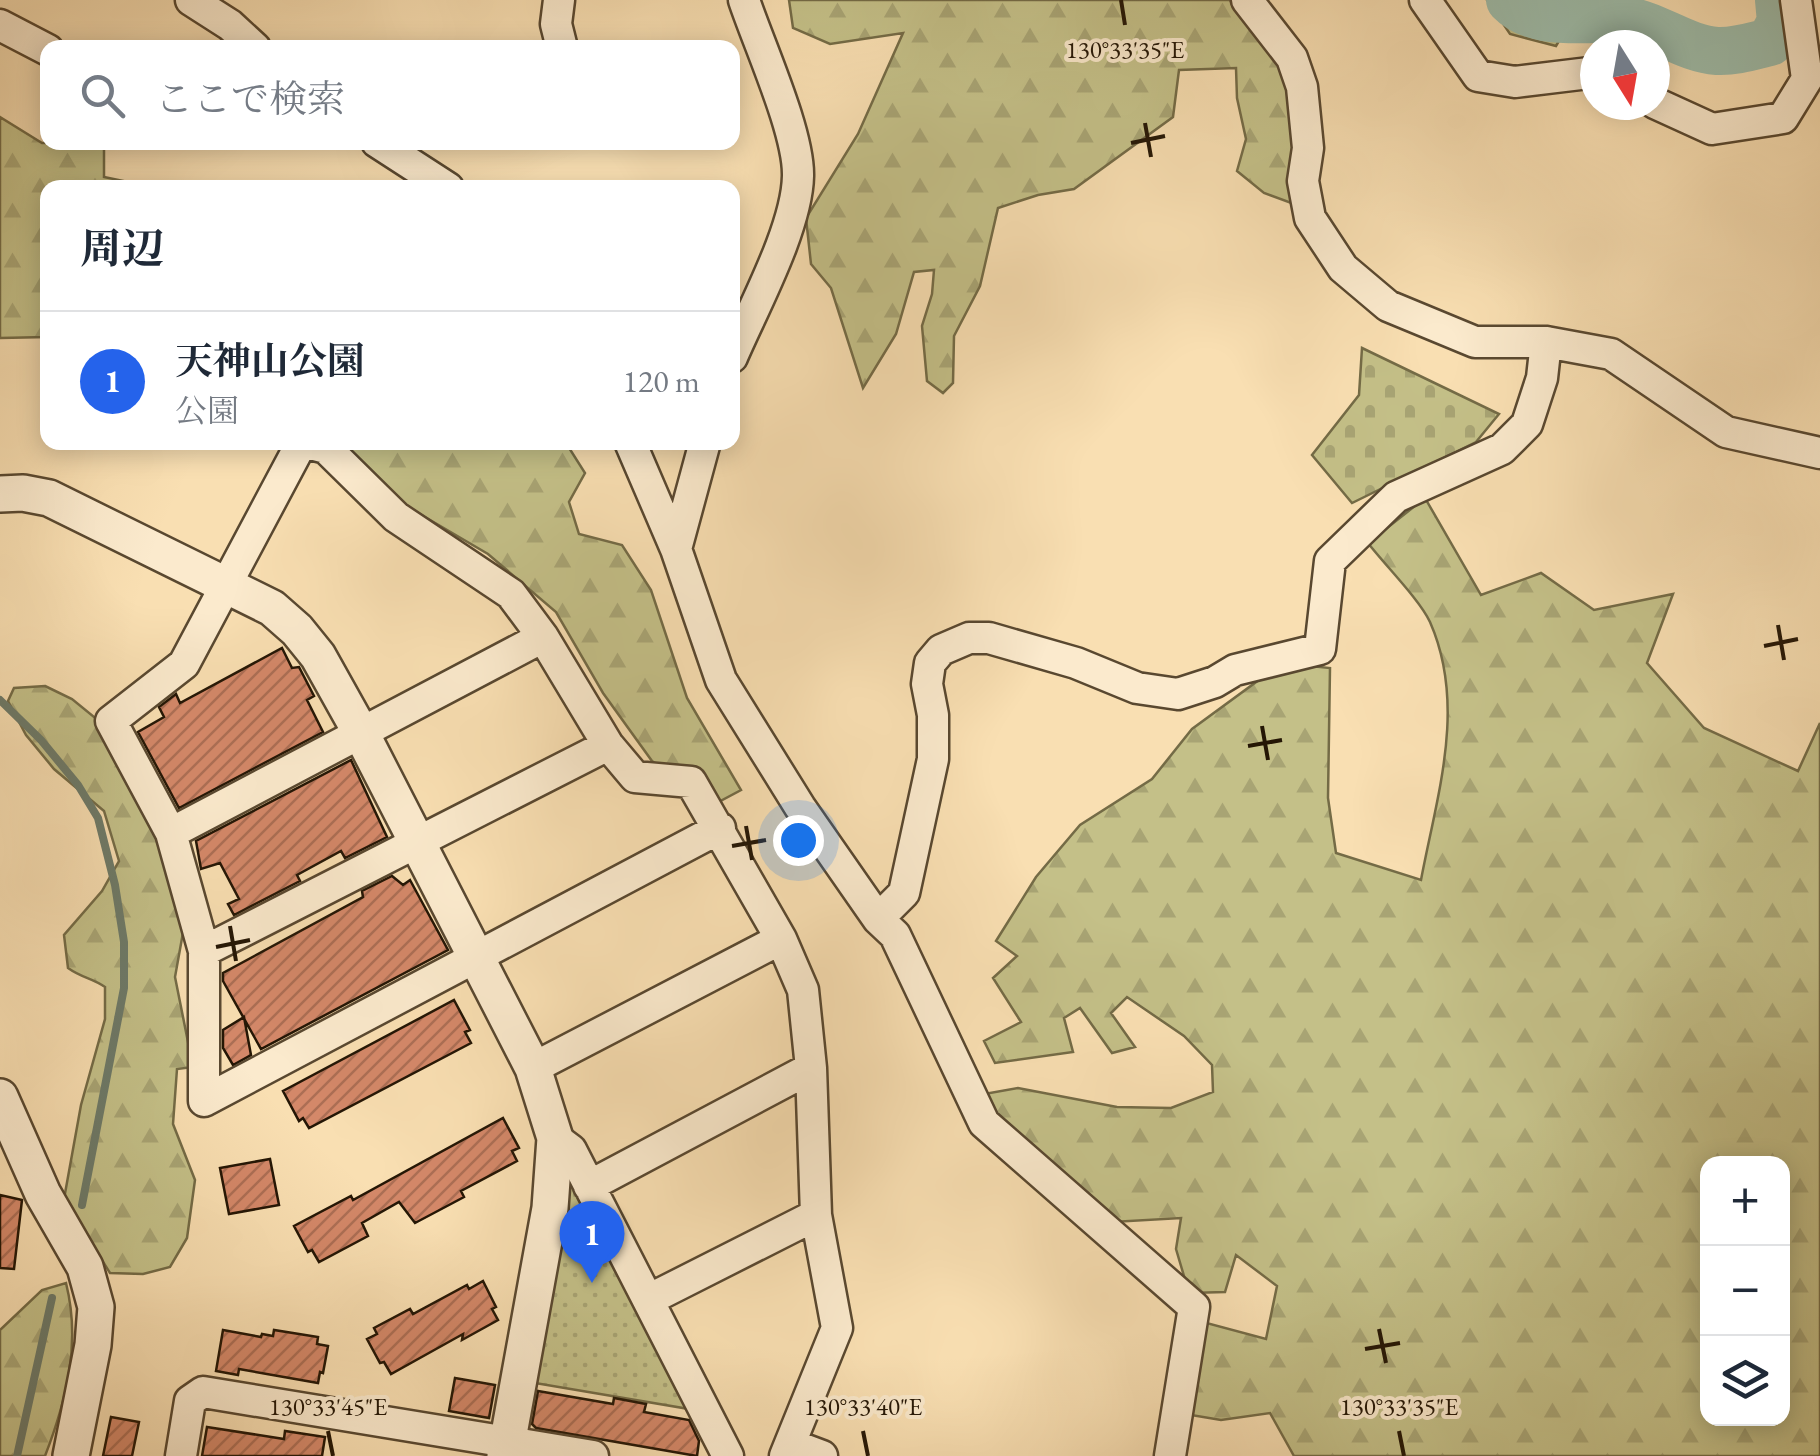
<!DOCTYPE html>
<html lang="ja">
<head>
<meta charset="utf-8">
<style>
	body { margin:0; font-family:"EB Garamond","Noto Serif JP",serif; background:#f6f6f7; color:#1f2937 }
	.controls { position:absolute; right:30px; bottom:30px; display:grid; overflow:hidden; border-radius:20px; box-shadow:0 5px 25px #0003 }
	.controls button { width:90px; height:90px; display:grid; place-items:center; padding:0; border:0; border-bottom:2px solid #e0e1e3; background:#fff; color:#1f2937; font:50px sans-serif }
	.compass { position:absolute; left:1580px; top:30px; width:90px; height:90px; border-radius:50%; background:#fff; box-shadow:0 5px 25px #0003; rotate:169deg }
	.you { position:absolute; left:798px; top:840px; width:35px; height:35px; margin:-25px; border:8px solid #fff; border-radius:50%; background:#1a73e8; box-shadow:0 0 0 15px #1a73e833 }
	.badge { display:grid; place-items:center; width:65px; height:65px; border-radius:50%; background:#2563eb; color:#fff; font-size:32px; font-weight:700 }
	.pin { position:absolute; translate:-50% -82px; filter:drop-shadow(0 2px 5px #0008) }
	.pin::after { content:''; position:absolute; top:52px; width:35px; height:30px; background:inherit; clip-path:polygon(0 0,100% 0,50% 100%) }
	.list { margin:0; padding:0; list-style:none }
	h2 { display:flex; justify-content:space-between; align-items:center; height:130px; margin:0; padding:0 40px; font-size:42px }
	h2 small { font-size:32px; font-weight:400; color:#747a83 }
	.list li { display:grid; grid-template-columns:65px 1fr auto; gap:30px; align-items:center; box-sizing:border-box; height:140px; padding:0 40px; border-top:2px solid #e0e1e3 }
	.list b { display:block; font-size:38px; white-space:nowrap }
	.list p { margin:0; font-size:32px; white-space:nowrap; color:#747a83 }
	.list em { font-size:32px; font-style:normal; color:#747a83 }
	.icon { flex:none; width:55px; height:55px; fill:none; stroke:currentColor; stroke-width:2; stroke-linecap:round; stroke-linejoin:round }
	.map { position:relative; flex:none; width:1820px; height:1456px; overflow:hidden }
	.search { position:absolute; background:#fff; box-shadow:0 5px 25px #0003; left:40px; top:40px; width:700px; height:110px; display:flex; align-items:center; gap:25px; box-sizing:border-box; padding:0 35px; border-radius:20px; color:#747a83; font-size:38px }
	.panel { position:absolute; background:#fff; box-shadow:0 5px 25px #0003; left:40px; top:180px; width:700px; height:270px; border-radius:20px }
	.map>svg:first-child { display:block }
	.forest { fill:url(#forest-firs); stroke:#746b46; stroke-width:2.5; fill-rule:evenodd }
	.cemetery { fill:url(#cemetery-stones); stroke:#746b46; stroke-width:2.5 }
	.park { fill:url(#park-dots); stroke:#746b46; stroke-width:2.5 }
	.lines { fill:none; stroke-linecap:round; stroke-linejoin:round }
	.stream { stroke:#6d7a69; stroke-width:8 }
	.river { stroke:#9ebdab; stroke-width:48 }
	.building { fill:url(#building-hatch); stroke:#241605; stroke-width:2.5 }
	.minor-casing { stroke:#594830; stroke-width:35 }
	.tertiary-casing { stroke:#594830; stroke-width:40 }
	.minor { stroke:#fbeacd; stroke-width:30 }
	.tertiary { stroke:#fbeacd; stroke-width:35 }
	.ticks { fill:none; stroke:#241605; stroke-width:4 }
	.ticks-label { font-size:25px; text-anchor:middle; fill:#241605; stroke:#fbeacd; stroke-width:8; stroke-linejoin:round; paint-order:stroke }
</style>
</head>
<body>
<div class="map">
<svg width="1820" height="1456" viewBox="0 0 1820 1456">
	<defs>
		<pattern id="forest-firs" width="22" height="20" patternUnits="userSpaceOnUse" patternTransform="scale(2.5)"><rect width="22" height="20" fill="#c4c088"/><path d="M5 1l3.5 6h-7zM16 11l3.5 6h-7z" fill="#a8a474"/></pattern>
		<pattern id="cemetery-stones" width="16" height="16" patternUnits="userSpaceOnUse" patternTransform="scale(2.5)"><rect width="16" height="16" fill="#c4c088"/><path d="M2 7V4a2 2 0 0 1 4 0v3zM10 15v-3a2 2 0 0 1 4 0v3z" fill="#a8a474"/></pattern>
		<pattern id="park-dots" width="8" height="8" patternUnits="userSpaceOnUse" patternTransform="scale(2.5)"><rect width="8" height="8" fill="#c4c088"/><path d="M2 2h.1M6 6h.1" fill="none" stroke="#a8a474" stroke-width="1.8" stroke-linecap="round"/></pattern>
		<pattern id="building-hatch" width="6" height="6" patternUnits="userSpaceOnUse" patternTransform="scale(2.5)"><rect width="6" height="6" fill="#d48869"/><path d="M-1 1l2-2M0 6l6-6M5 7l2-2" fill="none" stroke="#ac6e54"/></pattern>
	</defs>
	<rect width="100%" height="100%" fill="#f9dfb2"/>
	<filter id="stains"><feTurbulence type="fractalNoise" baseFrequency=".002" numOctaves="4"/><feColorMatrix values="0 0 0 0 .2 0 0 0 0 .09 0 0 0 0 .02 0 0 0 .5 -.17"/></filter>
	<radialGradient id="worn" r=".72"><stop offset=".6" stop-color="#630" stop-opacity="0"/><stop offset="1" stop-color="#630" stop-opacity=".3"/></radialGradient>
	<!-- forest -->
	<path class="forest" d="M789,0H1230L1237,13L1259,30L1296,88L1294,204L1264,193L1237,171L1246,139L1237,98L1236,68L1179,70L1173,117L1074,189L1038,195L998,208L980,286L954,336L953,383L943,393L927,381L922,326L932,294L934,270L914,272L896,334L863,388L831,288L811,264L806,218L858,134L903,33L830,44L793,28Z
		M1487,0H1583L1556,46L1510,34Z
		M0,117L42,143H100L104,150V177L152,187L48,188L47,337L0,338Z
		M346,443H566L585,473L569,502L579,534L622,545L651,590L687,698L741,790L711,806L652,761L603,693L556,612L488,554L377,489L345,457Z
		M1425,498L1481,595L1541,573L1594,610L1673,594L1647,663L1704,728L1798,771L1820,723V1456H1294L1270,1413L1221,1420L1191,1415L1203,1322L1266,1339L1277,1286L1236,1255L1225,1292L1189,1293L1176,1249L1181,1218L1112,1222L973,1096L1018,1088L1117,1107L1171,1108L1213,1092L1212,1065L1184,1036L1127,997L1111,1013L1135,1047L1112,1053L1080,1008L1064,1018L1073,1052L995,1063L984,1041L1021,1022L993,978L1017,956L996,941L1036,877L1080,825L1152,779L1192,729L1282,663L1330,668L1328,798L1336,853L1421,880C1437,795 1467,706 1430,622C1420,600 1384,564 1368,543ZM1708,1164H1782V1418H1708Z
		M45,686L72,699L99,721L165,835L186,916L175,977L193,1067L177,1069L173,1124L195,1180L187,1238L170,1267L143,1274L110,1273L64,1199L81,1105L105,1019V987C92,978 82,978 68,968L64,935L102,891L119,861L104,811L54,769L26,735L8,701L14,688Z
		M66,1283C81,1343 67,1399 45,1456H0V1330L42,1290Z"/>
	<!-- cemetery -->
	<path class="cemetery" d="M1362,348L1499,414L1476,442L1352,503L1312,455L1359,395Z"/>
	<!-- park -->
	<path class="park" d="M580,1181L695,1410L535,1383L570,1183Z"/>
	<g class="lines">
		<!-- stream -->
		<path class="stream" d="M0,700L41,740L78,785L98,818L115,885L124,942V988L82,1205
			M17,1456L52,1298"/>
		<!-- river -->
		<path class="river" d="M1510,0C1537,28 1586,16 1621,20C1655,23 1684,49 1717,51C1735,52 1753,46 1770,42L1781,22L1779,0"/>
	</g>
	<!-- building -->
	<path class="building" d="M282,648L292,668L299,667L314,696L307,700L323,732L179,808L138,732L164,717L159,707L176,694L180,703Z
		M351,760L387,837L345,858L341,851L297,875L300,881L234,915L228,904L239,899L220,863L201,869L196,841Z
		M392,876L403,885L410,880L448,950L261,1049L223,981V973L363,897L362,891Z
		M454,1000L470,1030L465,1032L471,1043L309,1128L303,1118L299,1121L283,1091Z
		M244,1017L251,1055L233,1065L223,1048V1030Z
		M503,1118L519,1148L512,1151L517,1161L461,1191L464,1197L415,1223L399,1202L362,1223L368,1236L319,1262L312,1250L308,1252L294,1226L351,1196L353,1200Z
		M270,1159L279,1205L229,1214L220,1168Z
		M0,1195L22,1200L14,1269L0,1268Z
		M483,1281L496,1307L492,1309L498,1320L462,1340L463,1334L391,1374L384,1362L380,1363L367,1339L377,1334L374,1328L410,1309L413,1314L467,1285L469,1289Z
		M223,1330L261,1337L262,1334L273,1336L274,1330L318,1337L317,1344L328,1346L323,1373L320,1372L318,1383L239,1369L238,1375L216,1371Z
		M455,1378L495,1385L489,1418L449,1411Z
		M538,1391L613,1404L614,1398L646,1404L644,1412L689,1420L699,1441L697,1456L536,1428L532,1424Z
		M111,1417L139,1422L132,1456H103Z
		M207,1427L284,1439L285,1431L325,1437L322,1456H202Z"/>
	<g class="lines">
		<defs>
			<path id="minor" d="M191,0L230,25L255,48
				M559,0L556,24L562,48
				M1247,0L1292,58L1302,87L1308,148L1303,181L1310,218L1343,268L1388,306L1475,342H1546L1611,354L1726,432L1820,453
				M1425,0L1478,76L1515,82L1589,73L1595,76
				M0,25L48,50
				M1655,103L1712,129L1783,118L1807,79L1796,0
				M377,142L448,188
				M732,357C753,308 797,228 798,176C799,132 759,45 744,0
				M302,442L184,664L111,721L171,833L204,951V1101L720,828
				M303,442L326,448L396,517L511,594L543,637L608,745L635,777L691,782L781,939L803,990L811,1068L816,1215L837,1328L785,1456
				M630,442L676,549L721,680L800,807L878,919L895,935L984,1123L1194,1307L1170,1456
				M676,549L705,442
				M171,833L543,637
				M878,919L904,893L933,759V715L927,684L930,663L941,650L969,638H989L1076,663L1137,688L1178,694L1215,682L1235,670L1320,649L1330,561L1396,497L1502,449L1527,424L1542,378L1546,342
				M204,951L608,745
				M533,1068L781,939
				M555,1138L571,1150L728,1456
				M589,1186L811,1068
				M650,1299L816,1215
				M790,1444L822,1456
				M181,1456L190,1401L203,1392L593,1456"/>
			<path id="tertiary" d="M0,494L23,493L49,498L272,608L297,630L318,656L361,733L533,1068L555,1138L550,1208L505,1456
				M0,1097L43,1194L85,1267L96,1307L93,1345L71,1456"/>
		</defs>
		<!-- minor casing -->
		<use href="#minor" class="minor-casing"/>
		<!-- tertiary casing -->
		<use href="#tertiary" class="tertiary-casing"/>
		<!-- minor -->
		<use href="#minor" class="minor"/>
		<!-- tertiary -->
		<use href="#tertiary" class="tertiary"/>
	</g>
	<!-- ticks -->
	<path class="ticks" d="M1121,0L1125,25M1145,123L1151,157M1131,143L1165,136M1778,625L1784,660M1764,646L1798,639M1262,726L1268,760M1248,746L1282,740M746,826L752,860M732,846L766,840M230,926L236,961M216,947L250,940M1379,1329L1386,1363M1365,1349L1400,1343M328,1431L333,1456M863,1431L868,1456M1399,1431L1404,1456"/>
	<g class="ticks-label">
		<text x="1125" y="58">130°33'35"E</text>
		<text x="328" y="1415">130°33'45"E</text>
		<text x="863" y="1415">130°33'40"E</text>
		<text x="1399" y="1415">130°33'35"E</text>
	</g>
	<rect width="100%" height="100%" filter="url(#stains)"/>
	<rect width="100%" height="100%" fill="url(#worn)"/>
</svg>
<div class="controls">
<button>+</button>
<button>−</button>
<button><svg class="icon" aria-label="layers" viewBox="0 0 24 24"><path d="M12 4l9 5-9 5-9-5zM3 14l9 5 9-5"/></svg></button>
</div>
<svg class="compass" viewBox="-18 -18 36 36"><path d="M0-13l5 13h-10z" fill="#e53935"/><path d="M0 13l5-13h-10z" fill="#747a83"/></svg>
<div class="you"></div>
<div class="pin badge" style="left:592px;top:1283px">1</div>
<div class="search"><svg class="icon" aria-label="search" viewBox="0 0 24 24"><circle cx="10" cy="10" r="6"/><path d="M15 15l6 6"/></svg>ここで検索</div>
<section class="panel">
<h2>周辺<small></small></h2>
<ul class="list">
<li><span class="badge">1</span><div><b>天神山公園</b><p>公園</p></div><em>120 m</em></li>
</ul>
</section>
</div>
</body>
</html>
